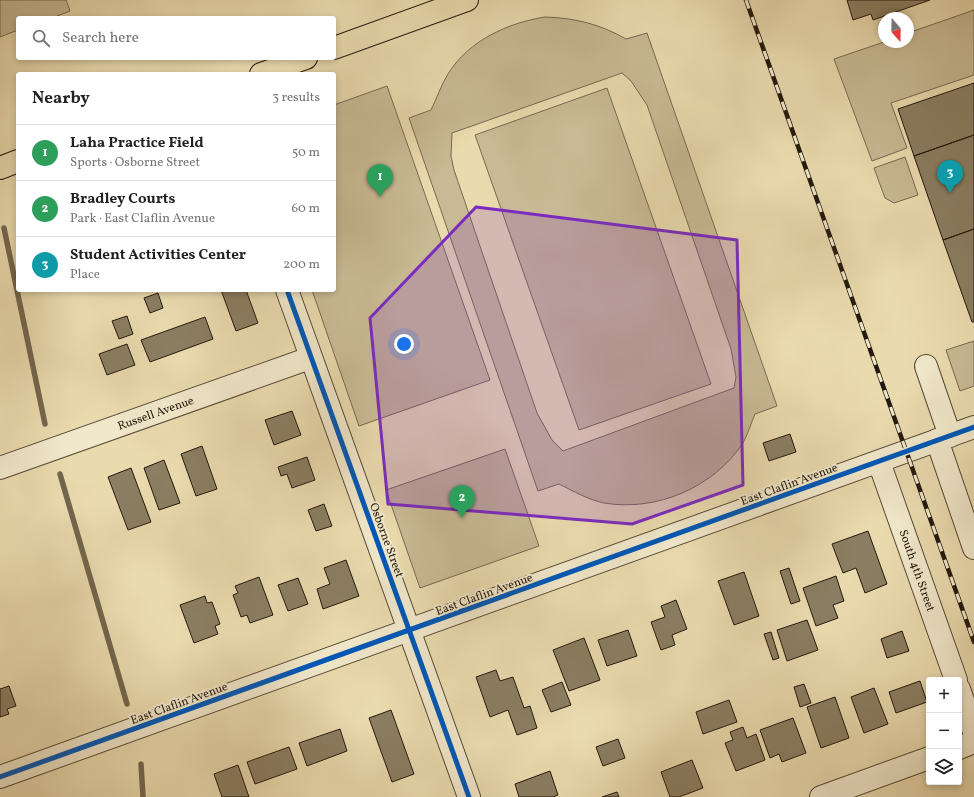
<!DOCTYPE html>
<html lang="en">
<head>
<meta charset="utf-8">
<style>
	body { margin:0; font-family:Vollkorn,serif; background:#f2f2f2; color:#202124 }
	.controls { position:absolute; right:12px; bottom:12px; display:grid; overflow:hidden; border-radius:4px; box-shadow:0 2px 6px #0003 }
	.controls button { width:36px; height:36px; display:grid; place-items:center; padding:0; border:0; border-bottom:1px solid #e0e0e0; background:#fff; color:#202124; font:20px sans-serif }
	.compass { position:absolute; left:878px; top:12px; width:36px; height:36px; border-radius:50%; background:#fff; box-shadow:0 2px 6px #0003; rotate:160deg }
	.you { position:absolute; left:404px; top:344px; width:14px; height:14px; margin:-10px; border:3px solid #fff; border-radius:50%; background:#1a73e8; box-shadow:0 0 0 6px #1a73e833 }
	.badge { display:grid; place-items:center; width:26px; height:26px; border-radius:50%; background:#8f2418; color:#fff; font-size:13px; font-weight:700 }
	.pin { position:absolute; translate:-50% -33px; filter:drop-shadow(0 1px 2px #0008) }
	.pin::after { content:''; position:absolute; top:21px; width:14px; height:12px; background:inherit; clip-path:polygon(0 0,100% 0,50% 100%) }
	.list { margin:0; padding:0; list-style:none }
	h2 { display:flex; justify-content:space-between; align-items:center; height:52px; margin:0; padding:0 16px; font-size:17px }
	h2 small { font-size:13px; font-weight:400; color:#757577 }
	.list li { display:grid; grid-template-columns:26px 1fr auto; gap:12px; align-items:center; box-sizing:border-box; height:56px; padding:0 16px; border-top:1px solid #e0e0e0 }
	.list b { display:block; font-size:15px; white-space:nowrap }
	.list p { margin:0; font-size:13px; white-space:nowrap; color:#757577 }
	.list em { font-size:13px; font-style:normal; color:#757577 }
	.icon { flex:none; width:22px; height:22px; fill:none; stroke:currentColor; stroke-width:2; stroke-linecap:round; stroke-linejoin:round }
	.map { position:relative; flex:none; width:974px; height:797px; overflow:hidden }
	.search { position:absolute; background:#fff; box-shadow:0 2px 6px #0003; left:16px; top:16px; width:320px; height:44px; display:flex; align-items:center; gap:10px; box-sizing:border-box; padding:0 14px; border-radius:4px; color:#757577; font-size:15px }
	.panel { position:absolute; background:#fff; box-shadow:0 2px 6px #0003; left:16px; top:72px; width:320px; height:220px; border-radius:4px }
	.map>svg:first-child { display:block }
	.green { fill:#c8ba94; stroke:#766a51; fill-rule:evenodd }
	.lines { fill:none; stroke-linecap:round; stroke-linejoin:round }
	.stream { stroke:#73664e; stroke-width:5.5 }
	.building { fill:#8b7e62; stroke:#24190e }
	.minor-casing { stroke:#564a36; stroke-width:24 }
	.major-casing { stroke:#24190e; stroke-width:24 }
	.minor { stroke:#f1e8cb; stroke-width:22 }
	.major { stroke:#eadbaf; stroke-width:22 }
	.rail-casing { stroke:#24190e; stroke-width:4.5 }
	.rail { stroke:#f1e8cb; stroke-width:3; stroke-dasharray:9; stroke-linecap:butt }
	.cycleway-casing { stroke:#f1e8cb; stroke-width:8 }
	.cycleway { stroke:#0057b8; stroke-width:5 }
	.marked { fill:#7b2cbf; fill-opacity:0.2; stroke:#7b2cbf; stroke-width:3; stroke-linejoin:round }
	.labels { text-anchor:middle; stroke-width:4; stroke-linejoin:round; paint-order:stroke }
	.street-label { font-size:12px; fill:#24190e; stroke:#f1e8cb }
</style>
</head>
<body>
<div class="map">
<svg width="974" height="797" viewBox="0 0 974 797">
	<rect width="100%" height="100%" fill="#eadbaf"/>
	<filter id="stains"><feTurbulence type="fractalNoise" baseFrequency=".005" numOctaves="4"/><feColorMatrix values="0 0 0 0 .2 0 0 0 0 .09 0 0 0 0 .02 0 0 0 .5 -.17"/></filter>
	<radialGradient id="worn" r=".72"><stop offset=".6" stop-color="#630" stop-opacity="0"/><stop offset="1" stop-color="#630" stop-opacity=".3"/></radialGradient>
	<!-- green -->
	<path class="green" d="M0,0H66L70,11L52,18H18V30L0,37Z
		M974,10V75L891,103L907,148L872,161L834,59L884,42H908V33Z
		M545,17C575,18 600,24 626,39L647,33L777,406L755,414C751,423 748,434 743,443C714,487 657,512 604,503C589,500 573,491 559,484L538,491L409,118L431,110C437,98 441,85 448,74C469,40 508,23 545,17ZM622,73L631,81L647,105L731,349L736,377L734,388L563,451L552,440L537,413L454,170L451,156L452,133Z
		M387,86L490,380L359,426L312,290H334V105Z
		M607,88L711,384L579,430L475,135Z
		M905,157L918,195L894,203L885,198L874,168Z
		M974,341V386L960,391L946,350Z
		M505,449L539,546L420,588L386,490Z"/>
	<g class="lines">
		<!-- stream -->
		<path class="stream" d="M4,228L45,424
			M60,474L127,704
			M141,764L143,797"/>
	</g>
	<!-- building -->
	<path class="building" d="M847,0H930L873,20L871,14L853,20Z
		M974,83V135L914,156L898,109Z
		M974,135V229L943,240L914,156Z
		M974,229V322H972L943,240Z
		M221,290H246L258,323L236,331Z
		M158,293L163,308L150,313L144,298Z
		M127,316L133,334L119,339L112,321Z
		M205,317L213,339L150,362L141,340Z
		M127,344L135,365L107,375L99,354Z
		M292,411L301,435L274,445L265,420Z
		M790,434L796,452L769,461L763,443Z
		M202,446L217,489L196,496L181,454Z
		M307,457L315,480L292,488L287,474L281,476L278,467Z
		M164,460L180,503L159,510L144,468Z
		M131,468L151,522L128,530L108,477Z
		M324,504L332,526L316,531L308,510Z
		M868,531L887,584L865,593L856,568L843,573L832,544Z
		M346,560L359,596L323,609L317,589L330,584L324,568Z
		M789,568L800,601L791,604L780,571Z
		M744,572L759,616L734,625L718,581Z
		M836,576L844,601L833,605L838,618L816,626L803,588Z
		M259,577L273,615L250,623L247,615L241,617L233,595L238,593L235,586Z
		M298,578L308,604L288,611L278,585Z
		M205,596L207,603L212,602L220,624L215,626L218,634L194,643L180,605Z
		M676,600L687,629L672,635L675,645L661,650L651,622L665,617L661,606Z
		M807,620L818,650L787,661L777,630Z
		M628,630L637,656L607,666L598,640Z
		M902,631L909,651L887,658L881,639Z
		M771,632L779,658L773,660L764,634Z
		M584,638L600,680L569,691L553,650Z
		M496,670L500,681L513,677L524,708L530,706L537,728L517,735L508,710L490,717L476,677Z
		M920,681L927,702L896,713L889,692Z
		M562,682L571,705L551,712L542,690Z
		M804,684L811,703L800,707L794,687Z
		M9,686L16,706L7,709L9,714L0,717V689Z
		M874,688L888,724L864,733L851,697Z
		M835,697L849,738L821,748L807,707Z
		M729,700L737,722L703,734L696,712Z
		M391,710L414,774L392,782L369,718Z
		M793,718L806,753L782,762L779,754L770,758L760,730Z
		M743,727L747,738L756,734L765,760L736,771L725,743L733,740L730,732Z
		M340,729L347,751L307,766L299,743Z
		M618,739L625,758L603,766L596,747Z
		M289,747L297,769L255,784L247,762Z
		M692,760L703,788L679,797H670L661,772Z
		M238,765L249,797H222L214,774Z
		M550,771L558,795L553,797H519L515,784Z
		M617,792L619,797H602Z"/>
	<g class="lines">
		<defs>
			<g id="minor">
				<path d="M287,290L469,797"/>
				<path d="M926,366L950,436"/>
				<path d="M937,440L974,548"/>
				<path id="s1" d="M879,462L956,680"/>
				<path id="s2" d="M0,468L310,358"/>
				<path d="M959,689L974,732"/>
				<path d="M959,748L974,742"/>
				<path d="M0,777L974,427"/>
				<path d="M821,797L929,758"/>
			</g>
			<path id="major" d="M334,48L467,0
				M261,74L306,58
				M0,168L18,161"/>
		</defs>
		<!-- minor casing -->
		<use href="#minor" class="minor-casing"/>
		<!-- major casing -->
		<use href="#major" class="major-casing"/>
		<!-- minor -->
		<use href="#minor" class="minor"/>
		<!-- major -->
		<use href="#major" class="major"/>
		<defs>
			<path id="rail" d="M746,0L974,642"/>
		</defs>
		<!-- rail casing -->
		<use href="#rail" class="rail-casing"/>
		<!-- rail -->
		<use href="#rail" class="rail"/>
		<defs>
			<path id="cycleway" d="M287,290L469,797
				M0,777L974,427"/>
		</defs>
		<!-- cycleway casing -->
		<use href="#cycleway" class="cycleway-casing"/>
		<!-- cycleway -->
		<use href="#cycleway" class="cycleway"/>
	</g>
	<!-- marked area -->
	<path class="marked" d="M476,207L737,240L743,485L632,524L388,504L370,318Z"/>
	<g class="labels">
		<!-- street labels -->
		<g class="street-label">
			<text dy="4" stroke="none"><textPath href="#s2" startOffset="165">Russell Avenue</textPath></text>
			<text transform="translate(789 484) rotate(-20)" y="4">East Claflin Avenue</text>
			<text transform="translate(387 540) rotate(70)" y="4">Osborne Street</text>
			<text dy="4" stroke="none"><textPath href="#s1" startOffset="115">South 4th Street</textPath></text>
			<text transform="translate(484 594) rotate(-20)" y="4">East Claflin Avenue</text>
			<text transform="translate(179 703) rotate(-20)" y="4">East Claflin Avenue</text>
		</g>
	</g>
	<rect width="100%" height="100%" filter="url(#stains)"/>
	<rect width="100%" height="100%" fill="url(#worn)"/>
</svg>
<div class="controls">
<button>+</button>
<button>−</button>
<button><svg class="icon" aria-label="layers" viewBox="0 0 24 24"><path d="M12 4l9 5-9 5-9-5zM3 14l9 5 9-5"/></svg></button>
</div>
<svg class="compass" viewBox="-18 -18 36 36"><path d="M0-13l5 13h-10z" fill="#e53935"/><path d="M0 13l5-13h-10z" fill="#757577"/></svg>
<div class="you"></div>
<div class="pin badge" style="left:380px;top:197px;background:#2e9e5b">1</div>
<div class="pin badge" style="left:462px;top:518px;background:#2e9e5b">2</div>
<div class="pin badge" style="left:950px;top:193px;background:#0f9aa8">3</div>
<div class="search"><svg class="icon" aria-label="search" viewBox="0 0 24 24"><circle cx="10" cy="10" r="6"/><path d="M15 15l6 6"/></svg>Search here</div>
<section class="panel">
<h2>Nearby<small>3 results</small></h2>
<ul class="list">
<li><span class="badge" style="background:#2e9e5b">1</span><div><b>Laha Practice Field</b><p>Sports · Osborne Street</p></div><em>50 m</em></li>
<li><span class="badge" style="background:#2e9e5b">2</span><div><b>Bradley Courts</b><p>Park · East Claflin Avenue</p></div><em>60 m</em></li>
<li><span class="badge" style="background:#0f9aa8">3</span><div><b>Student Activities Center</b><p>Place</p></div><em>200 m</em></li>
</ul>
</section>
</div>
</body>
</html>
